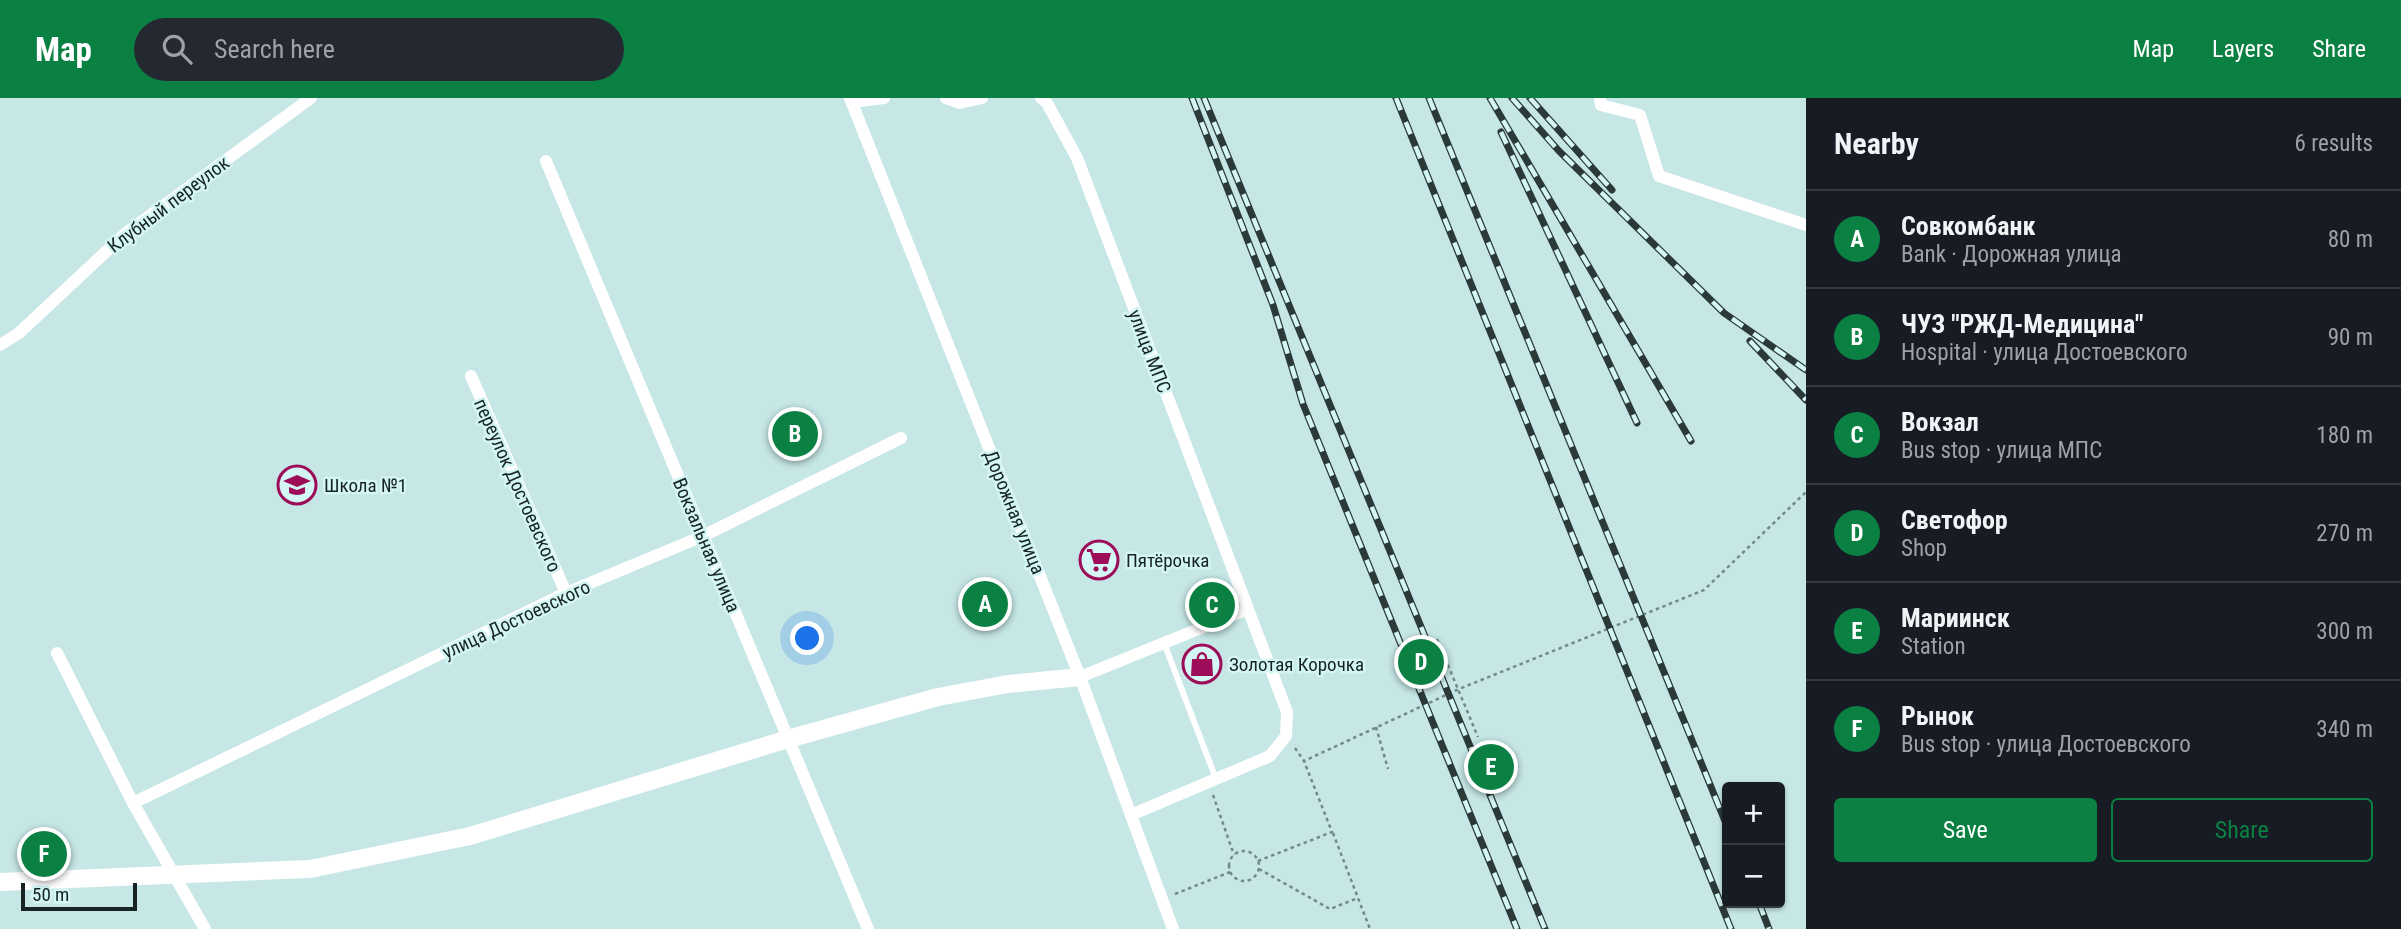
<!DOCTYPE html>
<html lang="en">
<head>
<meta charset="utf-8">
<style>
	body { margin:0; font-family:"Roboto Condensed",sans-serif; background:#242831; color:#f1f3f6 }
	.controls { position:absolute; right:21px; bottom:21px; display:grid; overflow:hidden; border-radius:7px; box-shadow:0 2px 5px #0004 }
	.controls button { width:63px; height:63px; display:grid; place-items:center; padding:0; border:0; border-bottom:2px solid #363941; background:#171b24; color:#f1f3f6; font:35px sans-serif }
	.scale { position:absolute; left:21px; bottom:18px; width:116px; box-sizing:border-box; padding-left:7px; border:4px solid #172423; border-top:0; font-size:19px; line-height:24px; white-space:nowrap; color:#172423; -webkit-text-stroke:5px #d3f5f3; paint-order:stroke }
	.you { position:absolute; left:808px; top:541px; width:24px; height:24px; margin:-18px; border:5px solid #fff; border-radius:50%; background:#1a73e8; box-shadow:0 0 0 10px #1a73e833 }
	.badge { display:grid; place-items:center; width:46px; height:46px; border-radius:50%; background:#0b8043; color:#fff; font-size:23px; font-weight:700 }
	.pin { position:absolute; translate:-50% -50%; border:4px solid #fff; box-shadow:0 2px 7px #0006 }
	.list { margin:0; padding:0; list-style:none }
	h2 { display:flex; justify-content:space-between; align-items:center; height:91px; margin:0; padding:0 28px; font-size:30px }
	h2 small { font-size:23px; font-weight:400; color:#9ea1a6 }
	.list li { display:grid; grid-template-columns:46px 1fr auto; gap:21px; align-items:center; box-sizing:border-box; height:98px; padding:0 28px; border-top:2px solid #363941 }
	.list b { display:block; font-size:26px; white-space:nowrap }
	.list p { margin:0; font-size:23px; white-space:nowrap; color:#9ea1a6 }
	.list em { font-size:23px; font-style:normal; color:#9ea1a6 }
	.actions { display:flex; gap:14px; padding:21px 28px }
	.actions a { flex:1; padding:16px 0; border:2px solid #0b8043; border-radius:7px; text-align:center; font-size:24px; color:#0b8043 }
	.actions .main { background:#0b8043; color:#fff }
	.icon { flex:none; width:38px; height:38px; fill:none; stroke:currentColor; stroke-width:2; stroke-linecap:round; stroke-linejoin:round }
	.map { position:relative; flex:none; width:1806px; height:831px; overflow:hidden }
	header { display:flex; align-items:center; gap:42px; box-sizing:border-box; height:98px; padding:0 35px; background:#0b8043; color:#fff }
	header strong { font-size:33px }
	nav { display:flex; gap:38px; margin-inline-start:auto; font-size:24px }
	.search { width:490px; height:63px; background:#242831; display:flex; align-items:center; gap:18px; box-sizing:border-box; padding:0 24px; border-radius:38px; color:#9ea1a6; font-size:26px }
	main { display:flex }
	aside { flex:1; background:#171b24 }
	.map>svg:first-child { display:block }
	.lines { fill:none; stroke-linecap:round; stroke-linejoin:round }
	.path { stroke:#728a89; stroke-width:2.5; stroke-dasharray:3.5 3.5; stroke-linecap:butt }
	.service { stroke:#fff; stroke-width:6 }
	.minor { stroke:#fff; stroke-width:12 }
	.secondary { stroke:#fff; stroke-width:18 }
	.rail-casing { stroke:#2b3a39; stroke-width:7 }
	.rail { stroke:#d3f5f3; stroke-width:4.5; stroke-dasharray:13; stroke-linecap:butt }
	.labels { text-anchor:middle; stroke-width:5; stroke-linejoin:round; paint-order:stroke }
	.street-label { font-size:19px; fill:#172423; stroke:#d3f5f3 }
	.poi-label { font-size:19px; fill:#172423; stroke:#d3f5f3; text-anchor:start }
</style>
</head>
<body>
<header>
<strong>Map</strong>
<div class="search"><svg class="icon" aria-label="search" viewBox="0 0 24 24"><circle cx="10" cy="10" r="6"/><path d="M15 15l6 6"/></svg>Search here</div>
<nav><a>Map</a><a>Layers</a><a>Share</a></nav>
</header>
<main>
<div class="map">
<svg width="1806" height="831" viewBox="0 0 1806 831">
	<rect width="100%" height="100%" fill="#c6e7e6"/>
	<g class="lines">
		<!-- path -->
		<path class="path" d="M1437,541L1478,639
			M1376,629L1388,671
			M1295,650L1304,663L1459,591L1704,492L1806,394
			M1213,697L1234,757
			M1333,735L1358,800
			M1229 768a15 15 0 1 1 30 0a15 15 0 1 1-30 0Z
			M1258,763L1332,734L1304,663
			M1259,771L1330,811L1358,800L1370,831
			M1175,796L1230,774"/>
		<!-- service -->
		<path class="service" d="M1164,545L1216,681"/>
		<!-- minor -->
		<path class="minor" d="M850,0L1080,579L1173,831
			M946,0L960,5L982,0
			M1041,0L1047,5L1077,60L1248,511
			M1600,0L1601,7L1640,17L1659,78L1806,127
			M852,4L884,0
			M546,63L868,831
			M0,247L19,235L126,135L311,0
			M471,278L566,495
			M57,555L133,705L205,831
			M1080,579L1248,511L1287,614L1286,638L1270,658L1131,717
			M133,705L566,495L703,438L901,340"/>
		<!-- secondary -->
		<path class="secondary" d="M0,784L310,771L470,738L788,641L938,599L1008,586L1080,579"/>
		<defs>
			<path id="rail" d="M1192,0L1273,207L1303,306L1517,831
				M1204,0L1545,831
				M1396,0L1731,831
				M1429,0L1727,728
				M1490,0L1691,343
				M1512,0L1559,53L1724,215L1806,272
				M1530,0L1612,92
				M1501,34L1637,325
				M1750,243L1806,302
				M1759,805L1769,831"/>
		</defs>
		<!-- rail casing -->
		<use href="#rail" class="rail-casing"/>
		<!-- rail -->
		<use href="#rail" class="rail"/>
	</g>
	<!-- icons -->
	<defs>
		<symbol id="school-ring" viewBox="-11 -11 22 22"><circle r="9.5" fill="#d3f5f3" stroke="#9d0c59" stroke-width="1.5"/><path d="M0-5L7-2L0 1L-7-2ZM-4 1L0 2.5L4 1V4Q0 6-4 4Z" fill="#9d0c59"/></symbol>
		<symbol id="supermarket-ring" viewBox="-11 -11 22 22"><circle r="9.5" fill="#d3f5f3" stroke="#9d0c59" stroke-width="1.5"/><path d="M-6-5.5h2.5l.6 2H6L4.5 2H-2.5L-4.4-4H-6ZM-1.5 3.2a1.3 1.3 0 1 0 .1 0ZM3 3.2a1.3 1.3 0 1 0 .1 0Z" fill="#9d0c59"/></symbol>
		<symbol id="shop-ring" viewBox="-11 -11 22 22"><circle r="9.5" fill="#d3f5f3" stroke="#9d0c59" stroke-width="1.5"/><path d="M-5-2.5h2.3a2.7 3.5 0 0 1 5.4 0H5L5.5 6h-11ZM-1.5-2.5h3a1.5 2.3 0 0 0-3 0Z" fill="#9d0c59"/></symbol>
	</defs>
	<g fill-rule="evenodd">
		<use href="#school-ring" x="275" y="365" width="44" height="44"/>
		<use href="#supermarket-ring" x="1077" y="440" width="44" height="44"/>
		<use href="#shop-ring" x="1180" y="544" width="44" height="44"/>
	</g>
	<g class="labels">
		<!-- street labels -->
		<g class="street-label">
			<text transform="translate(168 106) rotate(-37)" y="7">Клубный переулок</text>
			<text transform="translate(1150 253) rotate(69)" y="7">улица МПС</text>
			<text transform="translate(518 387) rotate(66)" y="7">переулок Достоевского</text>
			<text transform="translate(1015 414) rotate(68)" y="7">Дорожная улица</text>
			<text transform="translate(707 447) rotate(67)" y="7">Вокзальная улица</text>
			<text transform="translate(516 521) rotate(-25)" y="7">улица Достоевского</text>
		</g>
		<!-- poi labels -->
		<g class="poi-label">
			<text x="324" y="394">Школа №1</text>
			<text x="1126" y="469">Пятёрочка</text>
			<text x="1229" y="573">Золотая Корочка</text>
		</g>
	</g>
</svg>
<div class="controls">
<button>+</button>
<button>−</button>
</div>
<div class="scale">50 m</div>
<div class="you"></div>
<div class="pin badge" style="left:985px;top:506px">A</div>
<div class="pin badge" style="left:795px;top:336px">B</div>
<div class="pin badge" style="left:1212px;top:507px">C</div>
<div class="pin badge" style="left:1421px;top:564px">D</div>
<div class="pin badge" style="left:1491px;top:669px">E</div>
<div class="pin badge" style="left:44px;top:756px">F</div>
</div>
<aside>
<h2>Nearby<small>6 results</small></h2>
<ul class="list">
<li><span class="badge">A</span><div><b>Совкомбанк</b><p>Bank · Дорожная улица</p></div><em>80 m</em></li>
<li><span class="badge">B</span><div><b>ЧУЗ &quot;РЖД-Медицина&quot;</b><p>Hospital · улица Достоевского</p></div><em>90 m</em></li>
<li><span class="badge">C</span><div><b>Вокзал</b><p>Bus stop · улица МПС</p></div><em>180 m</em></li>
<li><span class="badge">D</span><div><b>Светофор</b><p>Shop</p></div><em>270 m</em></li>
<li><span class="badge">E</span><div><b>Мариинск</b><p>Station</p></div><em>300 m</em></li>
<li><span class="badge">F</span><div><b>Рынок</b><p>Bus stop · улица Достоевского</p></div><em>340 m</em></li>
</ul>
<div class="actions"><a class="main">Save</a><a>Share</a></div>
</aside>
</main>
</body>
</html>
